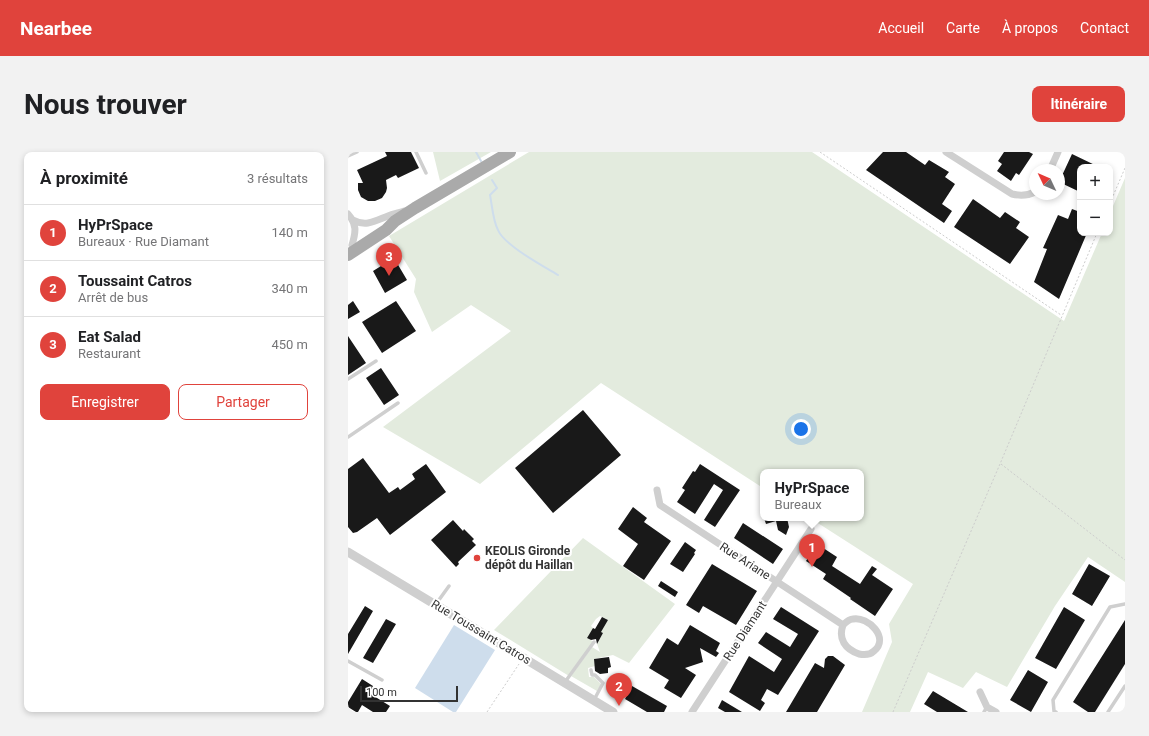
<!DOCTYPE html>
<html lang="fr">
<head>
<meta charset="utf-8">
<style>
	body { margin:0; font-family:Roboto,sans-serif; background:#f2f2f2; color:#202124 }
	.controls { position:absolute; right:12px; top:12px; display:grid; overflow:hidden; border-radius:8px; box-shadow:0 2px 6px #0003 }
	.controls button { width:36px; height:36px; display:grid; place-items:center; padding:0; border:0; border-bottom:1px solid #e0e0e0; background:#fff; color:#202124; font:20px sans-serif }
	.compass { position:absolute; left:681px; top:12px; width:36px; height:36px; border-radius:50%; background:#fff; box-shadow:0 2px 6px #0003; rotate:314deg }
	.scale { position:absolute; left:12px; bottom:10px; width:98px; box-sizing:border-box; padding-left:4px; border:2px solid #323232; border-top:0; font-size:11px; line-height:14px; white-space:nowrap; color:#323232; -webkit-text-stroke:3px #fff; paint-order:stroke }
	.you { position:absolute; left:453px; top:277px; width:14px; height:14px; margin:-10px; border:3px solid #fff; border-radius:50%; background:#1a73e8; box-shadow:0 0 0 6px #1a73e833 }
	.badge { display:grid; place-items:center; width:26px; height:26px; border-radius:50%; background:#e0433c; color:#fff; font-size:13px; font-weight:700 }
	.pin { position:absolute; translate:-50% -33px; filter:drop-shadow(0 1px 2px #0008) }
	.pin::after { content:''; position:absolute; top:21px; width:14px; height:12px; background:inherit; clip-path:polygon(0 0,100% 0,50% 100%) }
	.popup { position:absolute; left:412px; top:317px; width:104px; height:52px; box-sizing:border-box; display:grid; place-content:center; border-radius:8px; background:#fff; filter:drop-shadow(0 1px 3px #0005); font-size:13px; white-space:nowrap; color:#757577 }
	.popup b { font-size:15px; color:#202124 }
	.popup::after { content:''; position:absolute; left:50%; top:100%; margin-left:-8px; border:8px solid transparent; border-top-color:#fff }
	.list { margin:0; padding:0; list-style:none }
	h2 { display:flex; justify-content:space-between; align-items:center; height:52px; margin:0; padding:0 16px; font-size:17px }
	h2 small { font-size:13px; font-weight:400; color:#757577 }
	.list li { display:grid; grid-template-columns:26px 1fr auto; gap:12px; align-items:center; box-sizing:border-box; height:56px; padding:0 16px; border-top:1px solid #e0e0e0 }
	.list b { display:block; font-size:15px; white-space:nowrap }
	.list p { margin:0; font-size:13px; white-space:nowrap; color:#757577 }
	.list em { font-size:13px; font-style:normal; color:#757577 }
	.actions { display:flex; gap:8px; padding:12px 16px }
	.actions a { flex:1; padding:9px 0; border:1px solid #e0433c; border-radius:8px; text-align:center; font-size:14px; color:#e0433c }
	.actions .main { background:#e0433c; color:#fff }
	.map { position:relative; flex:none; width:777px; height:560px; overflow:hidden; border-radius:8px }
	header { display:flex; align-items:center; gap:24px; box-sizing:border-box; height:56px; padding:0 20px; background:#e0433c; color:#fff }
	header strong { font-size:19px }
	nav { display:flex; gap:22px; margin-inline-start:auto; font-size:14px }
	.intro { display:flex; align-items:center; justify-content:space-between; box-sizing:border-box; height:96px; padding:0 24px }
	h1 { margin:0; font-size:28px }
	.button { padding:10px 18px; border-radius:8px; background:#e0433c; color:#fff; font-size:14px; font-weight:700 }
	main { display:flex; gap:24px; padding:0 24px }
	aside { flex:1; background:#fff; border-radius:8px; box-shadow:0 2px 6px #0003 }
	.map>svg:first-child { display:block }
	.green { fill:#e3ebde }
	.water { fill:#ceddec }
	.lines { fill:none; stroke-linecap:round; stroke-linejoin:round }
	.stream { stroke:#ceddec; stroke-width:2 }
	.building { fill:#191919 }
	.path { stroke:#ccc; stroke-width:1; stroke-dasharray:2 2; stroke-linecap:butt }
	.service { stroke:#cfcfcf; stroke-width:3.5 }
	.minor { stroke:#cfcfcf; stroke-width:7 }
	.tertiary { stroke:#cfcfcf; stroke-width:9 }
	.primary { stroke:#aaa; stroke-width:12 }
	.poi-dot { fill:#e0433c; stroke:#fff; stroke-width:1.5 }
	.labels { text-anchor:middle; stroke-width:4; stroke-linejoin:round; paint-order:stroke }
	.poi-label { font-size:12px; font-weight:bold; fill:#323232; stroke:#fff; text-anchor:start }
	.street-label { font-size:12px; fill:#323232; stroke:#fff }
</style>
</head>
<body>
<header>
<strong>Nearbee</strong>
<nav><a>Accueil</a><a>Carte</a><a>À propos</a><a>Contact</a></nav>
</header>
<div class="intro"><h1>Nous trouver</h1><a class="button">Itinéraire</a></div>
<main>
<aside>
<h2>À proximité<small>3 résultats</small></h2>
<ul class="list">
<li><span class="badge">1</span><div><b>HyPrSpace</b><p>Bureaux · Rue Diamant</p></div><em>140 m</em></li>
<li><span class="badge">2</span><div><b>Toussaint Catros</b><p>Arrêt de bus</p></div><em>340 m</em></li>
<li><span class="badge">3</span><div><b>Eat Salad</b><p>Restaurant</p></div><em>450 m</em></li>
</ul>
<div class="actions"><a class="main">Enregistrer</a><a>Partager</a></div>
</aside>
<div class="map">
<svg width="777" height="560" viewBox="0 0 777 560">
	<rect width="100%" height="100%" fill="#fff"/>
	<!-- green -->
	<path class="green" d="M85,0H143L92,29Z
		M181,0H464L716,169L754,81H762V61L777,26V430L740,405L707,454L659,535L628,520L615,536L580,520L562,560H514L544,490L541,472L565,432L462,366H513V320H415V336L253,231L132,332L35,275L163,179L123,153L84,180L66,140L68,127L41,84Z
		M235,386L327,452L281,511L265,503L246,507L247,514L240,516L241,525H246L253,532L249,539L223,524L244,495L252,500L249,492L255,481L251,479L260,468L252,464L248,467L243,474L245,476L239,486L246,490L221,524L146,478Z"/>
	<!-- water -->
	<path class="water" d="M106,473L147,498L108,560H105L67,536Z"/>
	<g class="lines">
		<!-- stream -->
		<path class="stream" d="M128,0L133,9
			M144,28L149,36L142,43C144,53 145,69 150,78C156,93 195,114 210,123"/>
	</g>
	<!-- building -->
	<path class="building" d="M37,0H63L71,16L50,26L48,23L38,28L39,36L38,40L34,46L27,49H20L13,45L10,38V31H15L9,18L39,4Z
		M535,0H558L577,13L581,8L601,20L597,25L607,32L594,52L604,59L596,71L518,18Z
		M656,0H681L685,2L671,23L668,21L663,29L649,19L654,12L650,9Z
		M724,2L751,15H732V40L711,30Z
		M625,47L652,66L657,60L672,70L668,76L681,85L662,112L606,75Z
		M724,57L732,60V81H739L711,147L686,130L699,97L695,96L710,63L720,67Z
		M46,106L59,128L37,141L25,119Z
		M5,149L12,160L0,167V153Z
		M48,149L68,179L34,201L14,170Z
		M0,184L18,211L0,223Z
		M33,216L51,243L36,253L18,226Z
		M235,258L273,303L205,361L167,316Z
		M15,306L41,341L50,335L52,338L67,327L64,322L78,312L98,340L42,383L29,366L9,380L5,381L0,375V317Z
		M352,312L392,338L367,375L356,368L375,338L366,332L347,362L329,350L337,338L334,336L345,319L347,320Z
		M285,355L299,366L296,370L323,389L296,428L275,414L290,392L270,377Z
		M416,366H439L441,375L438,383L430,378L428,369L418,372Z
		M105,368L115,379L116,377L126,387L124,389L128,393L110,410L111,412L108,415L83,388Z
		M395,371L435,397L425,412L386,386Z
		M337,390L348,398L346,401L347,402L335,420L322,412Z
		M469,392L489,405L484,414L512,432L524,414L529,417L524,423L545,437L527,464L502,447L503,446L475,427L478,422L458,409Z
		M364,412L409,439L388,473L355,454L351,461L338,453Z
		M741,412L762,424L744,454L724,442Z
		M313,429L330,440L327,445L310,434Z
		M17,454L25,459L0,502V482Z
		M433,455L471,479L430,543L419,537L413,548L417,551L412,559L381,540L401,504L426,520L434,507L410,491L418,480L442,495L450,482L425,467Z
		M716,455L737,468L708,517L687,506Z
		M254,465L260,468L253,480L255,481L249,492L248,487L243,488L239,486L245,476L247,477Z
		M38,467L48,472L25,511L15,506Z
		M777,468V512L747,560H740L725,550Z
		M342,473L372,491L368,499L371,501L368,505L352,496L355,510L337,516L348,523L333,546L316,536L321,528L301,516L319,486L330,493Z
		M480,504H485L497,513L469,560H438L467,511L476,516L477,507Z
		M261,505L263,515L260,516V521L252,522L247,519L246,507Z
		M680,518L700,530L683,560L662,548Z
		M14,527L25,534L21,541L42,554L38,560H25L14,553L10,560H8L0,555V550Z
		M284,534L319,554L316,560H299L277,547Z
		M585,539L620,560H589L576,552Z
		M374,548L394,560H377L370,556Z"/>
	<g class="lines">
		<!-- path -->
		<path class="path" d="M472,0L713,163
			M762,51L777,16
			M653,312L777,408
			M139,560L171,512
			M545,560L652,312L749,81"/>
		<!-- service -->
		<path class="service" d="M68,0L78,21
			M0,4L9,0
			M0,227L28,209
			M0,285L50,251
			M88,452L101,434
			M0,509L34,528
			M243,518L244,523H247L255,531L246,548
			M217,530L246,490
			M636,560L639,555
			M708,560L706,559L705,548L762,455L777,452
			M760,560L777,534"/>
		<!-- minor -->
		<path class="minor" d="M598,0L664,42C672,44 679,44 687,40
			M702,18L710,0
			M0,62C9,72 8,80 4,93
			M5,68C18,75 27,69 40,64C45,62 50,61 56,59
			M309,338L312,353L495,473C490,487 497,497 511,502C516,503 522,503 526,499C542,486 520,464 505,467C501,467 498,470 495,473
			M632,540L639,555L648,560
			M344,560L463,377"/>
		<!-- tertiary -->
		<path class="tertiary" d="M0,400L265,560"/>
		<!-- primary -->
		<path class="primary" d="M0,103L38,78L47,69L67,56L162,0"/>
	</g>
	<!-- markers -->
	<circle class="poi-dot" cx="129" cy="406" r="4"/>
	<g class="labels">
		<!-- poi labels -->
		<g class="poi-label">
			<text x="137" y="403">KEOLIS Gironde<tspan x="137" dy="14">dépôt du Haillan</tspan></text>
		</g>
		<!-- street labels -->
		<g class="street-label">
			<text transform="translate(397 409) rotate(33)" y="4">Rue Ariane</text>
			<text transform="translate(397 479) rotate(-57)" y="4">Rue Diamant</text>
			<text transform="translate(133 480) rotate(31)" y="4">Rue Toussaint Catros</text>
		</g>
	</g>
</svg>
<div class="controls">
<button>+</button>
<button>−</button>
</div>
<svg class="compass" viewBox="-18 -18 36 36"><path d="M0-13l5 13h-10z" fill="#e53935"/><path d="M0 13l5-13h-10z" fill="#757577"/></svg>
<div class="scale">100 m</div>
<div class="you"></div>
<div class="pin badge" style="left:464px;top:415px">1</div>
<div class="popup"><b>HyPrSpace</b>Bureaux</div>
<div class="pin badge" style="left:271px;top:554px">2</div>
<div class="pin badge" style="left:41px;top:124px">3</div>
</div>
</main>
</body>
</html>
